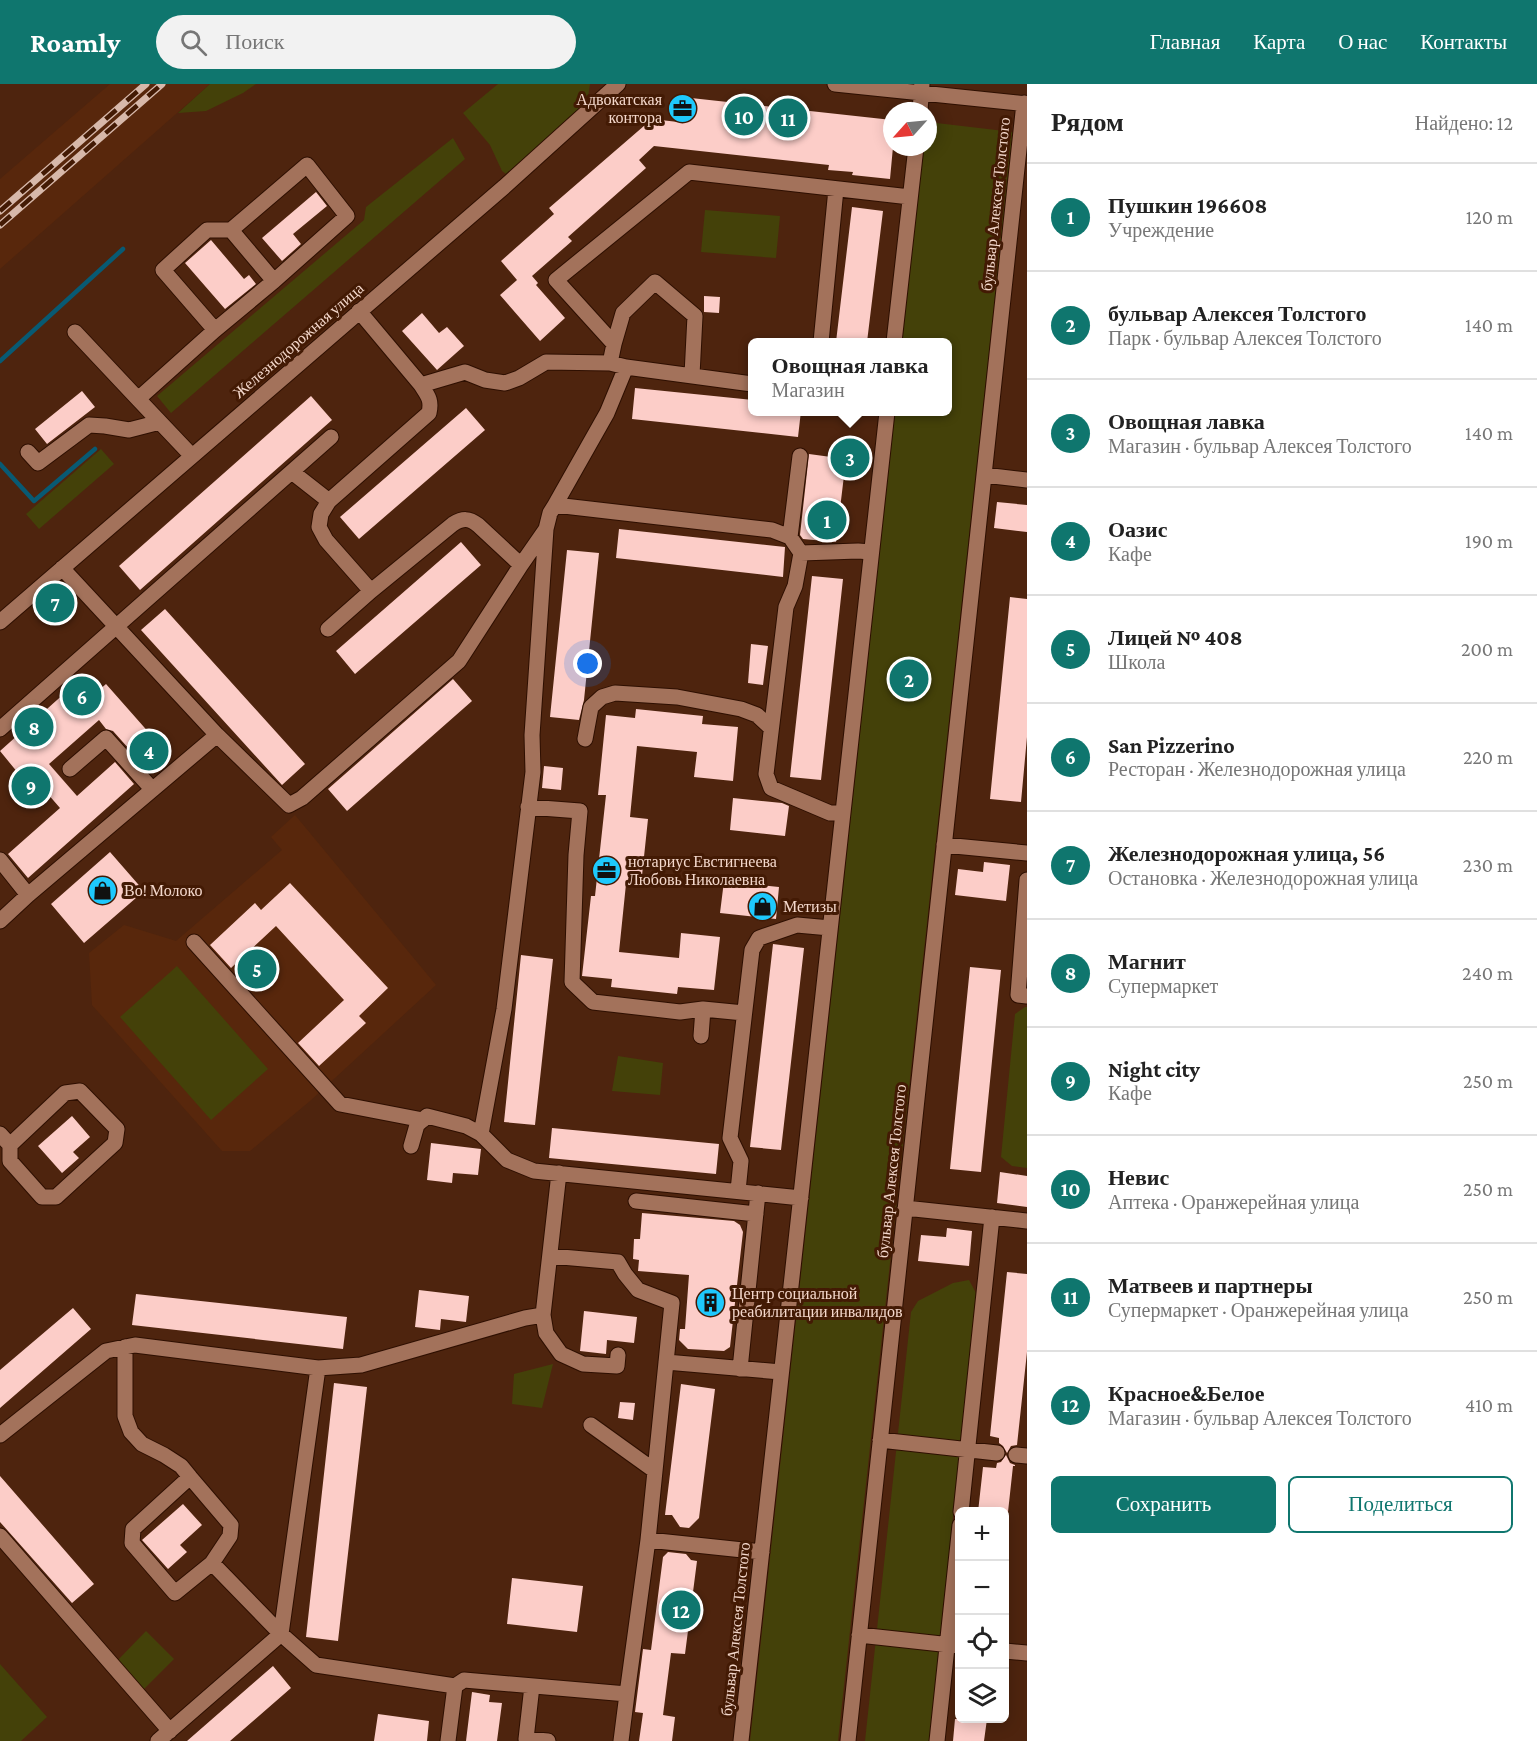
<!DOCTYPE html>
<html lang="ru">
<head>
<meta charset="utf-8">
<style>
	body { margin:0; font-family:"Crimson Pro",serif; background:#f2f2f2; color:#222 }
	.controls { position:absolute; right:18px; bottom:18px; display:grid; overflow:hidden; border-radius:9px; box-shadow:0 3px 15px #0003 }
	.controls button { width:54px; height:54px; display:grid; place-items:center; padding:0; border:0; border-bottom:2px solid #e0e0e0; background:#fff; color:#222; font:30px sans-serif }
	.compass { position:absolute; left:883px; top:18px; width:54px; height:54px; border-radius:50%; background:#fff; box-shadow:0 3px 15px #0003; rotate:243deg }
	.you { position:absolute; left:588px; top:580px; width:21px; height:21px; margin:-15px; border:4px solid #fff; border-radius:50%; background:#1a73e8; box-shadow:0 0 0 9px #1a73e833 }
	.badge { display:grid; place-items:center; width:39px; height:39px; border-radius:50%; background:#0f766e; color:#fff; font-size:20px; font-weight:700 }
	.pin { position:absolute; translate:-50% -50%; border:3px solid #fff; box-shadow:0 2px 6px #0006 }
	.popup { position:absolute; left:748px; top:254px; width:204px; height:78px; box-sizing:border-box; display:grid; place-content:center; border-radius:9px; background:#fff; filter:drop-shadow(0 2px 4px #0005); font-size:20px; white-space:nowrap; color:#767676 }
	.popup b { font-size:22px; color:#222 }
	.popup::after { content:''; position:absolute; left:50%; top:100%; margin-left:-12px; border:12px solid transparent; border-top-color:#fff }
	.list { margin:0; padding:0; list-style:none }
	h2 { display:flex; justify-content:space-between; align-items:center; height:78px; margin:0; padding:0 24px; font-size:26px }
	h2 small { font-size:20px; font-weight:400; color:#767676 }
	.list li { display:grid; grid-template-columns:39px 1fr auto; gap:18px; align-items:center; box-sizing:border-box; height:108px; padding:0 24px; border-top:2px solid #e0e0e0 }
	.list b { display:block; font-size:22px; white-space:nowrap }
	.list p { margin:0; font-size:20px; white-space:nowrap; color:#767676 }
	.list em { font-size:20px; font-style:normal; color:#767676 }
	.actions { display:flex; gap:12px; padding:18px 24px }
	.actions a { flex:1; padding:14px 0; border:2px solid #0f766e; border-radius:9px; text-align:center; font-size:21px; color:#0f766e }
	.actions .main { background:#0f766e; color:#fff }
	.icon { flex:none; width:33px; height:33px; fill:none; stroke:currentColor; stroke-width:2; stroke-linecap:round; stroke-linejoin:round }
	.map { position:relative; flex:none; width:1027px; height:1657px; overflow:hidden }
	header { display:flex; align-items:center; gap:36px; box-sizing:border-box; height:84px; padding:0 30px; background:#0f766e; color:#fff }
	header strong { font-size:28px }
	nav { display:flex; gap:33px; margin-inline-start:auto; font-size:21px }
	.search { width:420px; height:54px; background:#f2f2f2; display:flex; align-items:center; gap:15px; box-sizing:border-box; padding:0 21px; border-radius:33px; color:#767676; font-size:22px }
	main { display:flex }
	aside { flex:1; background:#fff }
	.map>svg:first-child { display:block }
	.built { fill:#58270c }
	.green { fill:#444109 }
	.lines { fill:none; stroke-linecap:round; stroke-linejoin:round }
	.stream { stroke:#085a73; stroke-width:4.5 }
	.building { fill:#fccdc8 }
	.minor-casing { stroke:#2e0f01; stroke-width:17 }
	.minor { stroke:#a3725b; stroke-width:15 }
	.rail-casing { stroke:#d7b8aa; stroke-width:7 }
	.rail { stroke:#431a04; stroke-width:4.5; stroke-dasharray:14; stroke-linecap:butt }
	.labels { text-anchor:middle; stroke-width:6; stroke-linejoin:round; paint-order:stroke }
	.poi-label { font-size:16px; fill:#f4d8cc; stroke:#431a04; text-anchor:start }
	.street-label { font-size:16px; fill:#f4d8cc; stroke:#431a04 }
</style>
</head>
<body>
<header>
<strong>Roamly</strong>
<div class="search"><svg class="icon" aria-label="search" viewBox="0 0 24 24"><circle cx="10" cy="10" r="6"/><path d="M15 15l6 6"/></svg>Поиск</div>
<nav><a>Главная</a><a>Карта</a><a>О нас</a><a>Контакты</a></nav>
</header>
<main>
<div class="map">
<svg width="1027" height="1657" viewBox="0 0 1027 1657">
	<rect width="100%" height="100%" fill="#4e240e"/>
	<!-- built -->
	<path class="built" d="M110,0H210L0,185V95Z
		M295,731L436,901L310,1017L250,1067H222L92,921L89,869L124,841L176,857L282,766L271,753Z"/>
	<!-- green -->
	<path class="green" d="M210,0H256L243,9L206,27L178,29Z
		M498,0H590L588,13L580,25L506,90L502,87L490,61L463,29Z
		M928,38L1013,48L838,1657H750L895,328H948V258H902L923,63H928Z
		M453,54L465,75L171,329L157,312L364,136L366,123Z
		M705,126L780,132L776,174L701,168Z
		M101,365L114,380L39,445L26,430Z
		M177,882L268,985L211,1036L120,933Z
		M1025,923H1027V1084L1012,1082L1001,1073L1015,930Z
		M618,972L663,979L660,1011L612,1007Z
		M969,1196L976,1209L930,1657H865L911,1228L918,1217L953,1199Z
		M553,1280L542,1324L512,1320L514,1290Z
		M146,1547L174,1575L143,1606L115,1579Z
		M0,1580L47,1633L21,1657H0Z"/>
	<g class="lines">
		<!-- stream -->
		<path class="stream" d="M0,277L123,165
			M0,380L34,417L95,365"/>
	</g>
	<!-- building -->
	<path class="building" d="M682,13L892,36V63H893L890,95L852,91L853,88L828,86L829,81L654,62L639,76L646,84L568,153L572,157L532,192L538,199L536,201L565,234L540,257L500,211L517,196L501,177L554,130L549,124L652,35L678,38Z
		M316,108L327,122L293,150L301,160L282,177L262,154Z
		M852,123L883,127L867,258H836Z
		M211,156L244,195L249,191L256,200L225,225L185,179Z
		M704,212L720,213L719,229L704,228Z
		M422,229L439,249L447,243L464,262L437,286L402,247Z
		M635,304L753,316V327H801L798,353L632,335Z
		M82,307L95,323L47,360L35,345Z
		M311,312L332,336L140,506L119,482Z
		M466,324L485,346L359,455L340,433Z
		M809,370L846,375L836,458L803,455L800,451Z
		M997,418L1027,421V448L994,444Z
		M619,445L785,463L783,493L616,474Z
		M461,458L481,481L355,590L336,567Z
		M567,466L599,469L584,616L579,636L550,633Z
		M812,492L843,495L821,696L790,693Z
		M1010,513L1027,515V653L1021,718L990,715Z
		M165,525L305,680L282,701L141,546Z
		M751,560L768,562L763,601L748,599Z
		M453,595L472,617L347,727L328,705Z
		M76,599L90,614L106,600L166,668L147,685L113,647L106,645L99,636L49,680L77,712L115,678L134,700L28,794L8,770L60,724L34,694L27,700L0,667Z
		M636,625L703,632L702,640L738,643L733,697L694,693L697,668L637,662L630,733L648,735L641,801L626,800L619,868L679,874L681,849L720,853L714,906L678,903L677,910L611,903L612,895L582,892L591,812H595L606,711H598L606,631L635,634Z
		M544,682L563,684L561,706L542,704Z
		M733,714L782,719L789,722L785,752L730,746Z
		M110,768L144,807L84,859L51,820Z
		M984,778L1010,781L1006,817L955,811L958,785L983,788Z
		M724,797L779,803L776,835L720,829Z
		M290,799L388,904L359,932L366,939L319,982L298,959L344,916L276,842L231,884L210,861L255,819L261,826Z
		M773,860L804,864L781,1066L750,1063Z
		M521,871L553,875L535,1041L504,1038Z
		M970,883L1001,886L981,1088L950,1085Z
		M72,1032L90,1053L73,1068L79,1074L62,1089L38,1062Z
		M552,1044L719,1060L716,1090L549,1074Z
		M431,1059L481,1065L478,1091L453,1089L452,1099L427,1096Z
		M1000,1088L1027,1092V1123L997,1119Z
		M642,1129L734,1137L740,1141L743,1148L730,1263L724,1267L688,1265L679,1256L680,1245H685L689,1191L638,1187L639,1176L633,1175L634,1155H640Z
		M947,1144L972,1147L969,1182L918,1177L921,1151L946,1153Z
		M1007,1188L1027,1190V1268L1017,1361L1011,1362L1007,1369L1003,1362L999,1359V1354L990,1352Z
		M419,1206L469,1212L466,1238L441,1235L440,1246L415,1243Z
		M136,1210L347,1233L343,1265L132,1241Z
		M73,1224L91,1245L0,1324V1286Z
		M584,1227L637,1233L634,1259L607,1256L606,1270L580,1267Z
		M334,1299L367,1303L338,1557L306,1553Z
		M681,1300L715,1305L699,1434L689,1444L680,1443L672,1431H665Z
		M620,1318L635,1319L633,1336L618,1334Z
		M1006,1371L1010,1379L1015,1381V1382H1013L1008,1428H978L983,1383L996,1384L997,1379L1001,1378Z
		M0,1392L94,1500L72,1519L0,1438Z
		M183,1420L202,1441L180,1461L187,1468L168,1485L142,1456Z
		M668,1468L686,1470L691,1476L697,1477L685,1570L671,1569L663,1631L675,1633L672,1657H639L643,1629L635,1628L643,1565L651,1566L663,1473Z
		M512,1494L583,1502L577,1548L507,1540Z
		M273,1582L291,1604L230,1657H187Z
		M472,1608L490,1611L489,1618L502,1619L497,1657H466Z
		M378,1630L429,1637L427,1657H374Z
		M955,1635H987L984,1657H953Z"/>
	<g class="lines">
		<defs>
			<path id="minor" d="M835,0L1027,20
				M920,27L922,0
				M359,227L421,301C428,312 432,316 429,329L329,417L321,430L319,443L326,456L371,507L453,440C463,434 469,434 478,441L521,481
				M215,246L163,186L207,146H231L307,81L347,132L274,197
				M75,248L138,315
				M821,258L836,105
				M894,258L916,63
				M614,260L623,229L655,198L695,232L692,291
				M610,279L614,260L556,196L689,88L910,113
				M626,283L752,300
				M421,301L465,288L485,296L505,299L519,294L546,278L610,279L626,283L607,329L555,421
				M28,368L38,379L89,341L105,342L129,346L160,338
				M192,372L138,315L215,246L274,197L231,146
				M292,388L329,417
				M984,391L1027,396
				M790,453L800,372
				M801,469L795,502L786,523L766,690L771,704L830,729H843
				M62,484L217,651L289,721L302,714L459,577L521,481L546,445
				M0,538L504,103L618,0
				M328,545L371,507
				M0,645L331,353
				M585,655L591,623L602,613L615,609L677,613L741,625L757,631L771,644
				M70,685L106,654L152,705
				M528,723L580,727L576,771L572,898L593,918L680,928L703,925L744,929
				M944,761L1027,769
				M0,776L28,811
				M1027,796L1018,911L1027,912
				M0,837L28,811L217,651
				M194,858L340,1020L423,1036
				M701,952L703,925
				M0,1050L10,1061V1077L42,1113H56L115,1059L117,1045L80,1007L65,1009L10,1061
				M411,1062L417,1041L427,1032L466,1042L481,1050
				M738,1107L741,1077L730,1054L752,866L759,854L797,841L830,844
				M801,1114L534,1087L507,1076L481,1050L504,925L533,688L532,651L546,445L550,429L555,421L772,446L790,453L801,469L858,467L871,468
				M636,1117L756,1130
				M905,1124L1027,1137
				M550,1172L618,1178L625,1190L638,1206L672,1219L655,1387
				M543,1231L546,1249L561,1270L583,1280L617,1282L618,1271
				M125,1263V1332L131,1348L142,1360L164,1371L181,1382L190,1393
				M666,1278L781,1288
				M318,1284L361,1281L525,1234L543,1231L559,1089
				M740,1285L758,1109
				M0,1351L106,1267L135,1261L318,1284L281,1550L316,1581L455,1602L448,1657
				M880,1356L997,1369
				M1016,1371L1027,1372
				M961,1428L992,1133
				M0,1452L170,1647
				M648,1456L762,1468
				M859,1551L960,1562
				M1005,1567L1027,1569
				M455,1602L464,1596L627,1610L648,1456L655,1387L591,1341
				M532,1602L526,1655L548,1657
				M158,1657L281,1550L212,1479L175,1509L132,1459L133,1445L190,1393L231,1441L230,1452L212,1479
				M621,1657L627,1610
				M741,1657L887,328
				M848,1657L1024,19
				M937,1657L960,1441"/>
		</defs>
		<!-- minor casing -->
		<use href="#minor" class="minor-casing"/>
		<!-- minor -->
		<use href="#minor" class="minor"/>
		<defs>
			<path id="rail" d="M0,127L146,0
				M0,141L162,0"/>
		</defs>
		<!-- rail casing -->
		<use href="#rail" class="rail-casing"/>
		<!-- rail -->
		<use href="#rail" class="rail"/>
	</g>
	<!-- icons -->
	<defs>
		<symbol id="office-disc" viewBox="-11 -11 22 22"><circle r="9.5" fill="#1ec9fd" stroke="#431a04"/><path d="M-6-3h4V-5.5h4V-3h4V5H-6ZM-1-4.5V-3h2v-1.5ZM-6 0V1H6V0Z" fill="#111"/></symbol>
		<symbol id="shop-disc" viewBox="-11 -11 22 22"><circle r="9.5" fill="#1ec9fd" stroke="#431a04"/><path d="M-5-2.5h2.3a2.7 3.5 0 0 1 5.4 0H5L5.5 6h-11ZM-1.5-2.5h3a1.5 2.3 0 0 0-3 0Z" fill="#111"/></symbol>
		<symbol id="building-disc" viewBox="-11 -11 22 22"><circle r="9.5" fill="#1ec9fd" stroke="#431a04"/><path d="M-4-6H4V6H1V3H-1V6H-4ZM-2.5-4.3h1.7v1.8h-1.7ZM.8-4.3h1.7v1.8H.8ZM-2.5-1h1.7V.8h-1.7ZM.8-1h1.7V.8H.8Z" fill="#111"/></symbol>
	</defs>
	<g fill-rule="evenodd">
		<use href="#office-disc" x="666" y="8" width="33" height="33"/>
		<use href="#office-disc" x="590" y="770" width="33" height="33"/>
		<use href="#shop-disc" x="86" y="790" width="33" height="33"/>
		<use href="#shop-disc" x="746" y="806" width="33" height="33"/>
		<use href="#building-disc" x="694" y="1202" width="33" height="33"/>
	</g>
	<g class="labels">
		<!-- poi labels -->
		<g class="poi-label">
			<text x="662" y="21" text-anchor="end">Адвокатская<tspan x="662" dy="18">контора</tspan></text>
			<text x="628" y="783">нотариус Евстигнеева<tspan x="628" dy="18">Любовь Николаевна</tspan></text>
			<text x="124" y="812">Во! Молоко</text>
			<text x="783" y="828">Метизы</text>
			<text x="732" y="1215">Центр социальной<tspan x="732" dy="18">реабилитации инвалидов</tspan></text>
		</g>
		<!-- street labels -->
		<g class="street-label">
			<text transform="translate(995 120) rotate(-84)" y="6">бульвар Алексея Толстого</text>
			<text transform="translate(298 256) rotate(-41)" y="6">Железнодорожная улица</text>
			<text transform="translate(891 1087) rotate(-84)" y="6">бульвар Алексея Толстого</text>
			<text transform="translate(735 1545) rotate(-84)" y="6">бульвар Алексея Толстого</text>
		</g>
	</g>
</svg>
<div class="controls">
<button>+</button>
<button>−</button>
<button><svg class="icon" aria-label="locate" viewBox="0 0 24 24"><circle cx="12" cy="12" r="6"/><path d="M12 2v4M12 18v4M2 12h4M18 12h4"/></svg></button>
<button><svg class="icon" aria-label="layers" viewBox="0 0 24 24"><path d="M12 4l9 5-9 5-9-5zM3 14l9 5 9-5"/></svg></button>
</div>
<svg class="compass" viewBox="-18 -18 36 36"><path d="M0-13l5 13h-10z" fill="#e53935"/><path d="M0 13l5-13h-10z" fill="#767676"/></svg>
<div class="you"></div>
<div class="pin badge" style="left:827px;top:436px">1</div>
<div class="pin badge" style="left:909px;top:595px">2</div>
<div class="pin badge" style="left:850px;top:374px">3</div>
<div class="popup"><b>Овощная лавка</b>Магазин</div>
<div class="pin badge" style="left:149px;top:667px">4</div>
<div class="pin badge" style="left:257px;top:885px">5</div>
<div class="pin badge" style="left:82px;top:612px">6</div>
<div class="pin badge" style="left:55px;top:519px">7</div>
<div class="pin badge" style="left:34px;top:643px">8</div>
<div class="pin badge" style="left:31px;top:702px">9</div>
<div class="pin badge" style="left:744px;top:32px">10</div>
<div class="pin badge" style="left:788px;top:34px">11</div>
<div class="pin badge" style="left:681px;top:1526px">12</div>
</div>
<aside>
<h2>Рядом<small>Найдено: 12</small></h2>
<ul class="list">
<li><span class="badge">1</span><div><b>Пушкин 196608</b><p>Учреждение</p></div><em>120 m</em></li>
<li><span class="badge">2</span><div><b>бульвар Алексея Толстого</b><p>Парк · бульвар Алексея Толстого</p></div><em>140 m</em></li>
<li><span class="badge">3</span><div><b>Овощная лавка</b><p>Магазин · бульвар Алексея Толстого</p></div><em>140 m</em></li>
<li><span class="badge">4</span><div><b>Оазис</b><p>Кафе</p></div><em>190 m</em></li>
<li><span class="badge">5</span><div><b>Лицей № 408</b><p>Школа</p></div><em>200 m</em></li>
<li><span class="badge">6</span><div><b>San Pizzerino</b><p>Ресторан · Железнодорожная улица</p></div><em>220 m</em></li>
<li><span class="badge">7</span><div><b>Железнодорожная улица, 56</b><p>Остановка · Железнодорожная улица</p></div><em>230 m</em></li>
<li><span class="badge">8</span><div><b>Магнит</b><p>Супермаркет</p></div><em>240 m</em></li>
<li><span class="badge">9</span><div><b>Night city</b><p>Кафе</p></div><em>250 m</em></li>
<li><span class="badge">10</span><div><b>Невис</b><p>Аптека · Оранжерейная улица</p></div><em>250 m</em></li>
<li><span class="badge">11</span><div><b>Матвеев и партнеры</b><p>Супермаркет · Оранжерейная улица</p></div><em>250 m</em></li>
<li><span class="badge">12</span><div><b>Красное&amp;Белое</b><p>Магазин · бульвар Алексея Толстого</p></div><em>410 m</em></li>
</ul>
<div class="actions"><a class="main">Сохранить</a><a>Поделиться</a></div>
</aside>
</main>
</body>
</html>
